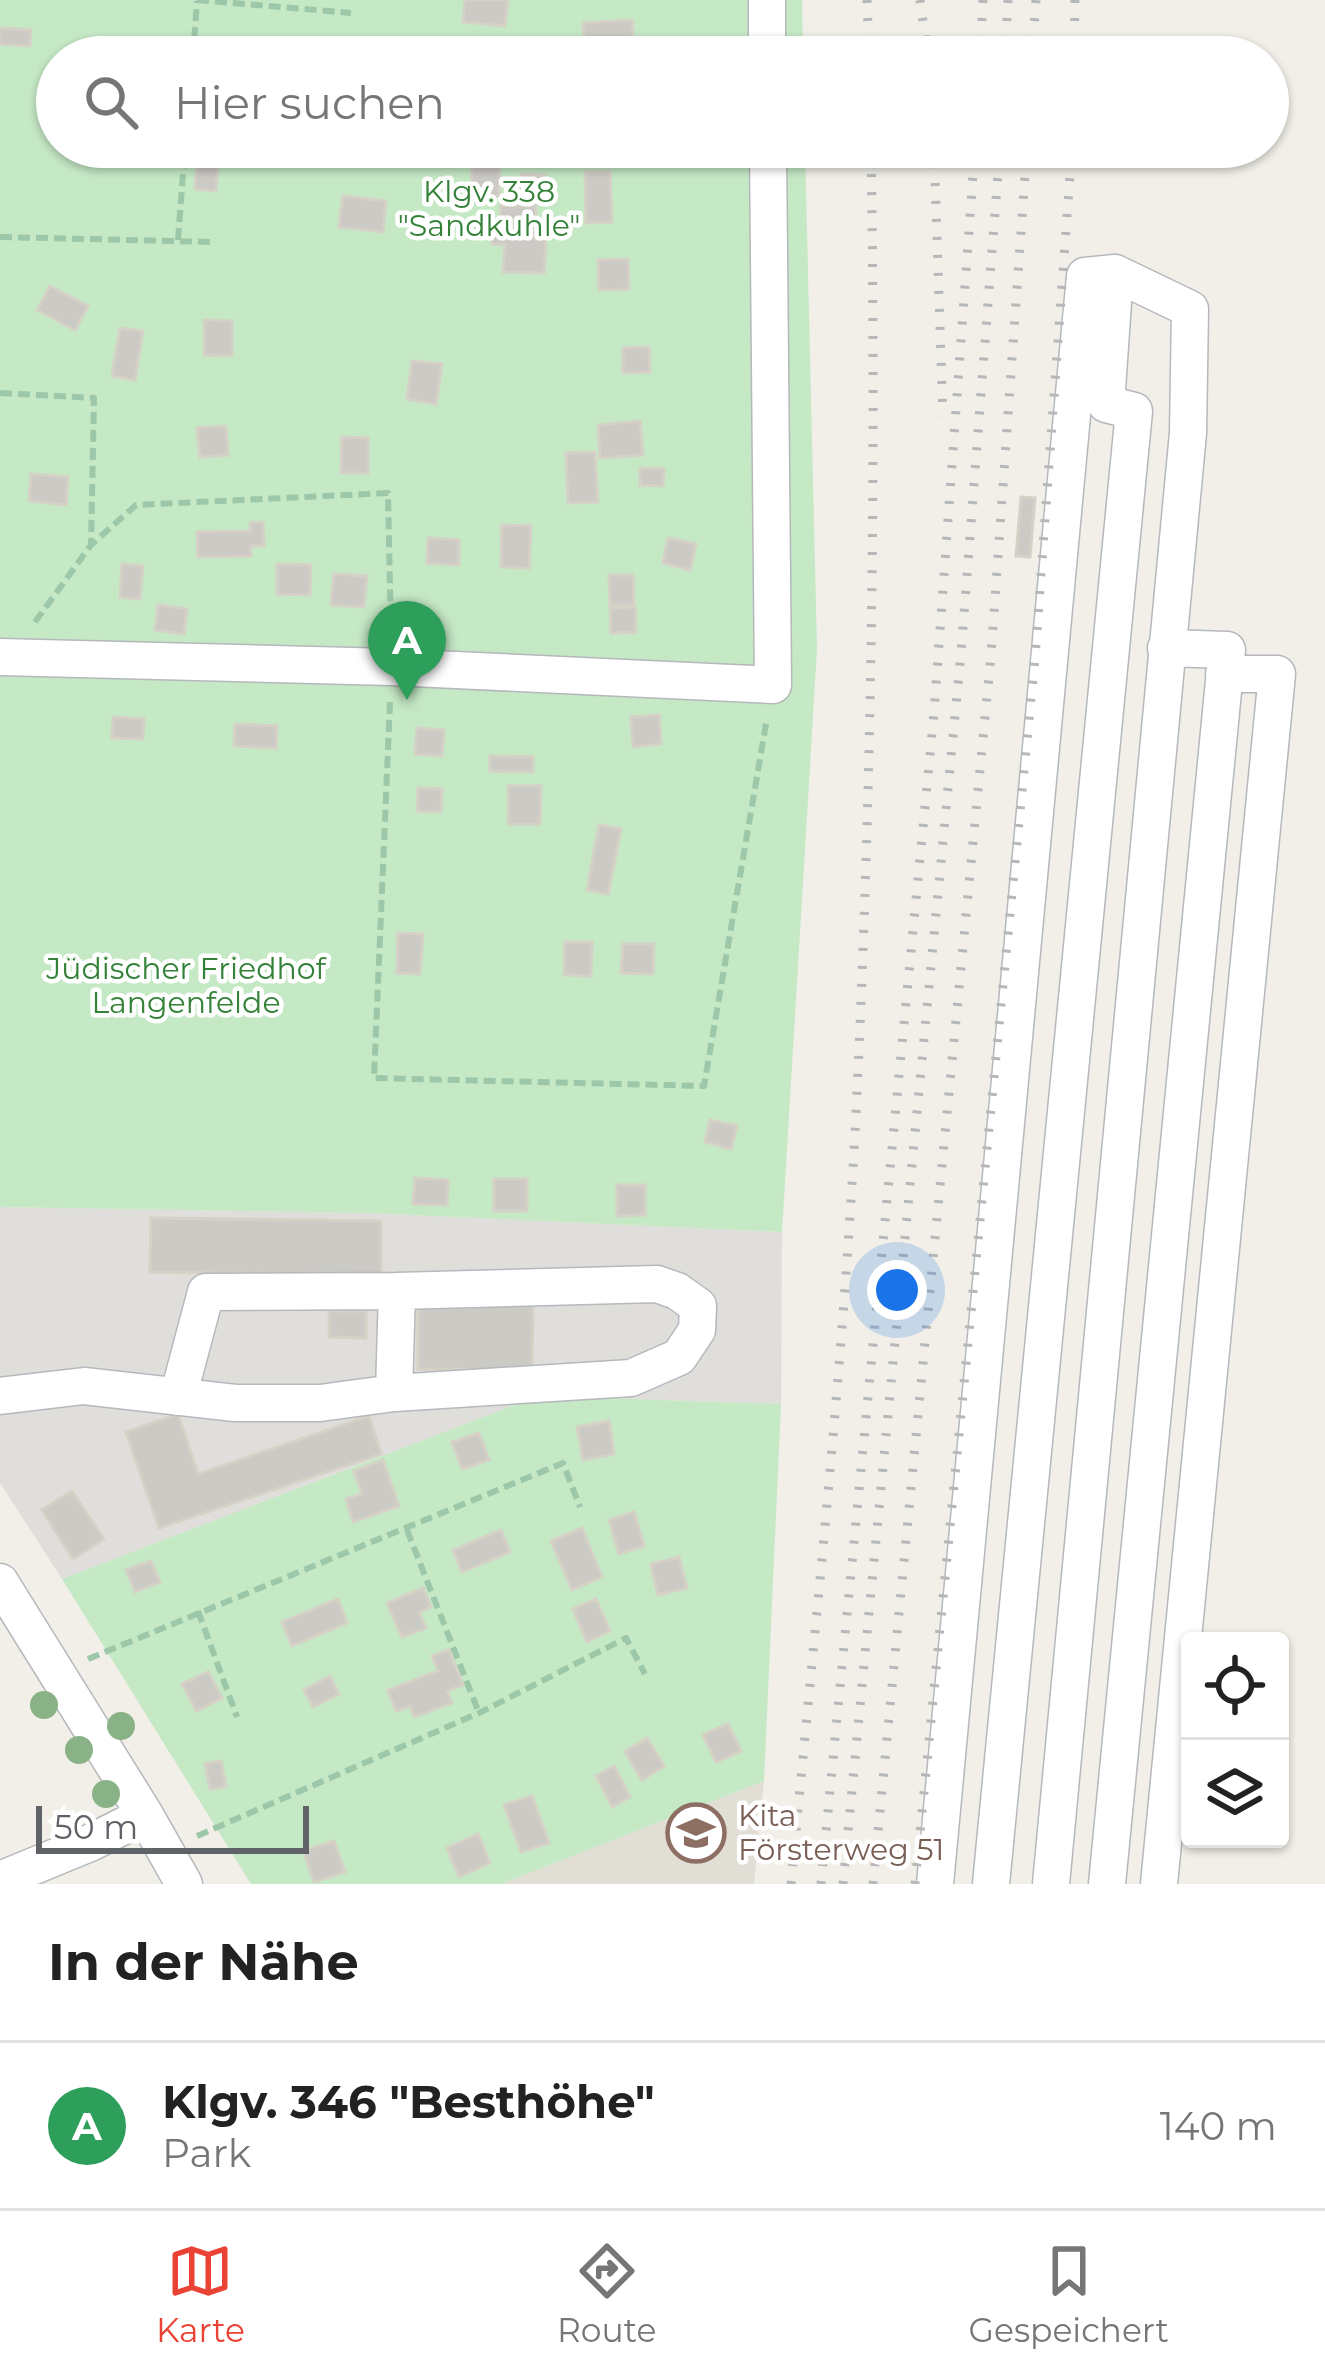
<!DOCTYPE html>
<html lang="de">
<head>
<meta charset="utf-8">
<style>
	body { margin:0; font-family:Montserrat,sans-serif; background:#f2f2f2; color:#222 }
	.controls { position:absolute; right:36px; bottom:36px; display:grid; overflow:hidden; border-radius:12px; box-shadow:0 3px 9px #0004 }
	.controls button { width:108px; height:108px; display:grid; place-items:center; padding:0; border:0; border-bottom:3px solid #e0e0e0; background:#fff; color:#222; font:60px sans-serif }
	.scale { position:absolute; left:36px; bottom:30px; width:273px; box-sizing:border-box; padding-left:12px; border:6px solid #5f6368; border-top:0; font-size:33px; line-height:42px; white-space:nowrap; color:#5f6368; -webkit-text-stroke:9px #fff; paint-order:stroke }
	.you { position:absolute; left:897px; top:1290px; width:42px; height:42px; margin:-30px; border:9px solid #fff; border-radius:50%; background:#1a73e8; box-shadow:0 0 0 18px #1a73e833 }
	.badge { display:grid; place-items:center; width:78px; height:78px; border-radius:50%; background:#ea4335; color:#fff; font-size:39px; font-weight:700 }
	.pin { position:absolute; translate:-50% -99px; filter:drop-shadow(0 3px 6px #0008) }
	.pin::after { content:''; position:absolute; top:63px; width:42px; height:36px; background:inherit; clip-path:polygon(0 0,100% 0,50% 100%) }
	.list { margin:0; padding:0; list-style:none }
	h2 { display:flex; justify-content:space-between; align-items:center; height:156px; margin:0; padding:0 48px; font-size:51px }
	h2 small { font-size:39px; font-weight:400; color:#767676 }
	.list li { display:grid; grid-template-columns:78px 1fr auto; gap:36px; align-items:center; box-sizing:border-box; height:168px; padding:0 48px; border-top:3px solid #e0e0e0 }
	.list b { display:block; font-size:45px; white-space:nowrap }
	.list p { margin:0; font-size:39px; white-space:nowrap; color:#767676 }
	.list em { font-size:39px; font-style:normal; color:#767676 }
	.icon { flex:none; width:66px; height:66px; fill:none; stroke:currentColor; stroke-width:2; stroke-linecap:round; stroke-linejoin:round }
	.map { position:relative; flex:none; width:1325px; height:1884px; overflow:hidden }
	.search { position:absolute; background:#fff; box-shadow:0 3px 9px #0004; left:36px; right:36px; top:36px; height:132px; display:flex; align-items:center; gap:30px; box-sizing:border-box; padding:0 42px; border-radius:66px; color:#767676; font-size:45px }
	.sheet { height:324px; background:#fff }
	nav { display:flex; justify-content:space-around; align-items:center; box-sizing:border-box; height:168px; border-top:3px solid #e0e0e0; background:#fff; font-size:33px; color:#767676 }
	nav a { display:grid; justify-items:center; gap:6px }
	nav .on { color:#ea4335 }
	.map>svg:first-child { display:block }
	.industrial { fill:#e0deda }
	.education { fill:#e1ded6 }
	.green { fill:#c5e8c5 }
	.building { fill:#cccac5; stroke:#d6d1c6; stroke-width:3 }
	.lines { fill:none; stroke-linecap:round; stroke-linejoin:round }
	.minor-casing { stroke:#b5b8bc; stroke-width:39 }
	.path { stroke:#9cc7a9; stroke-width:6; stroke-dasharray:12 6; stroke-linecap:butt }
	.minor { stroke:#fff; stroke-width:36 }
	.rail { stroke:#b6b7b8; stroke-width:9; stroke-dasharray:3 15; stroke-linecap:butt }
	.tree { fill:#89b387 }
	.labels { text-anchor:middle; stroke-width:9; stroke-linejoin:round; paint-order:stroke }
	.park-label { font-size:30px; fill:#348238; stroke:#fff }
	.education-label { font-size:30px; fill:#785e54; stroke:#fff; text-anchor:start }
</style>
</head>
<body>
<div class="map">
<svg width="1325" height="1884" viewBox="0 0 1325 1884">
	<rect width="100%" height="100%" fill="#f1efe8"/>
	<!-- industrial -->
	<path class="industrial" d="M0,1207L366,1213L782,1232L781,1404L538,1396L62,1579L0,1483Z"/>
	<!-- education -->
	<path class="education" d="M764,1781L754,1884H501Z"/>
	<!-- green -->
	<path class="green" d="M0,0H802L803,57H57V147H805L817,649L782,1232L366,1213L0,1207Z
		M538,1396L781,1404L764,1781L501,1884H251L62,1579Z"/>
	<!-- building -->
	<path class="building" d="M465,0H508L505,26L463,22Z
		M632,20L634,49L585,52L583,23Z
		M0,28L31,30L30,46L0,44Z
		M483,38L527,43L525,57H480Z
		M154,43L177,45L176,57H139V51L153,53Z
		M198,150L219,151L216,191L195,189Z
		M472,165H500L499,196L471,195Z
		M610,171L612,222L586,223L585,172Z
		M521,174L545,175L544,200L520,199Z
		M343,196L386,201L383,232L339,227Z
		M501,205L536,206L535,239L546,240L544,273L503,272L505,245L492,244L493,232L499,233Z
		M628,259L629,289L599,290L598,260Z
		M50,286L88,306L75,330L37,310Z
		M204,320L232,321V356L204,355Z
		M120,328L143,331L135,380L112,376Z
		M649,347L650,372L623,373V348Z
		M412,361L442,364L436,404L407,399Z
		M640,421L643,455L600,458L598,425Z
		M226,426L228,455L200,457L197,428Z
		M342,437L368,438V473H341Z
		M595,452L598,502L568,503L566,453Z
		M640,468L664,469L663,486L640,485Z
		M31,474L68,477L66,505L29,501Z
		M1021,497L1035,498L1030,557L1016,556Z
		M263,522L264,546H251V556L198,557L197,532L251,531L250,523Z
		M502,525L531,526L529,568L501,567Z
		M428,538L459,540V565L427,563Z
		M668,538L696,544L690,570L663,563Z
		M122,564L143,566L140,599L120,597Z
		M277,564L311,565L310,595L277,594Z
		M334,574L367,576L364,607L331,605Z
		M609,575H633L634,605H610Z
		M158,605L187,609L184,634L155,630Z
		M635,607L636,632L611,633L610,608Z
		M659,715L661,744L633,747L631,717Z
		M113,717L144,719L143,739L112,738Z
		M235,724L277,726L276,748L234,746Z
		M417,728L444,730L442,756L415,754Z
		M490,756L533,757V772L490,771Z
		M508,786H541L540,824H508Z
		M418,788L442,789L441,812L417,811Z
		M599,825L621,829L608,894L587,890Z
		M398,933L423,934L420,974L397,973Z
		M565,942H592L591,976L564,975Z
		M623,944H654L653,974L621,973Z
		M710,1120L737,1126L731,1149L705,1142Z
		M415,1178L448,1180L447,1205L413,1204Z
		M494,1179H527V1211H494Z
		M617,1185H645V1215L617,1216Z
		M151,1218L381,1221V1275L150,1272Z
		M418,1304H533L532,1370L418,1369Z
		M329,1311H366V1338L329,1337Z
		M178,1414L198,1474L369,1416L381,1454L159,1528L126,1432Z
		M609,1421L614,1454L583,1460L577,1427Z
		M479,1433L489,1460L462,1469L452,1442Z
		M383,1460L399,1506L353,1522L346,1499L362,1494L354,1471Z
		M72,1491L104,1539L73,1559L42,1510Z
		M634,1512L644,1546L619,1554L609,1520Z
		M582,1528L602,1577L572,1590L551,1541Z
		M501,1530L510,1552L462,1572L453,1550Z
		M679,1557L687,1588L658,1595L651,1564Z
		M151,1561L160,1582L135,1592L126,1570Z
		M423,1588L431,1607L419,1612L426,1628L402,1637L387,1603Z
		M338,1599L347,1623L292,1646L282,1622Z
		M596,1599L610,1631L587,1642L573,1609Z
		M449,1650L463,1685L447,1691L452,1703L414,1717L410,1706L396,1711L388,1690L438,1671L432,1656Z
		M208,1672L222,1698L196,1711L182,1684Z
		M330,1676L339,1694L313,1707L304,1690Z
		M728,1724L741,1751L716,1762L703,1735Z
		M647,1738L664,1766L642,1780L625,1752Z
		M221,1761L226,1786L210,1789L205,1764Z
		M614,1766L630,1797L612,1807L596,1776Z
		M532,1796L549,1843L521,1852L504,1805Z
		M478,1834L490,1863L459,1877L447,1848Z
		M334,1841L345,1872L314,1882L303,1851Z"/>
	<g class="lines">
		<defs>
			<path id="minor" d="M767,0V57
				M0,657L391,667L773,685L768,147
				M0,1396L84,1386L235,1403H320L394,1393L631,1378L679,1357L697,1330L698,1306L677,1291L657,1284L397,1291L394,1393
				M178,1397L206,1292L397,1291
				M0,1582L145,1815L184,1884
				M0,1880L92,1842L145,1815
				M935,1884L1085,276L1115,273L1106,404L1134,411L991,1884
				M1051,1884L1188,433L1190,309L1115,273
				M1107,1884L1227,650L1166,648
				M1159,1884L1277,674H1224"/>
		</defs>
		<!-- minor casing -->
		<use href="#minor" class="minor-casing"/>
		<!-- path -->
		<path class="path" d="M197,0L351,13
			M193,57L197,1
			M0,237L215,242
			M178,240L185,147
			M0,393L94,398L91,545
			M35,622L91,545L136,505L388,493L391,635
			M390,702L374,1078L704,1086L767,718
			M407,1530L479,1713
			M198,1611L237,1717
			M88,1659L563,1463L580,1507
			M197,1836L479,1713L626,1638L645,1674"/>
		<!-- minor -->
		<use href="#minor" class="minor"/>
		<!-- rail -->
		<path class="rail" d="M867,0L869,57
			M920,0L928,57
			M980,57L983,0
			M1005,57L1008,0
			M1032,57L1036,0
			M1074,57L1075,0
			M934,147L943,417
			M791,1884C816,1614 846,1342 858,1071C872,763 876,456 871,147
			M821,1884L934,713L975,147
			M843,1884L961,653L1000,147
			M873,1884L991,655L1027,147
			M915,1884L1035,658L1072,147"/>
	</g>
	<!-- trees -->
	<g class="tree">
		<circle cx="44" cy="1705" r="14"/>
		<circle cx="121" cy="1726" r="14"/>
		<circle cx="79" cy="1750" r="14"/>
		<circle cx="106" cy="1794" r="14"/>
	</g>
	<!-- icons -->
	<defs>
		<symbol id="school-ring" viewBox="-11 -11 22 22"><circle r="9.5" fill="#fff" stroke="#8d6e63" stroke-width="1.5"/><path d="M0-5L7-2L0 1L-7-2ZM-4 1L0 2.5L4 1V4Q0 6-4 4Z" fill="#8d6e63"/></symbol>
	</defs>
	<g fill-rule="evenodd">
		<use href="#school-ring" x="663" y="1800" width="66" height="66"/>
	</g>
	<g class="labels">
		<!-- park labels -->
		<g class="park-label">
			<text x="489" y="202">Klgv. 338<tspan x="489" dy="34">"Sandkuhle"</tspan></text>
			<text x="186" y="979">Jüdischer Friedhof<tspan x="186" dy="34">Langenfelde</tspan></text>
		</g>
		<!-- education labels -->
		<g class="education-label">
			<text x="738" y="1826">Kita<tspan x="738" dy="34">Försterweg 51</tspan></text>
		</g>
	</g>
</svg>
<div class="controls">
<button><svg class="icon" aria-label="locate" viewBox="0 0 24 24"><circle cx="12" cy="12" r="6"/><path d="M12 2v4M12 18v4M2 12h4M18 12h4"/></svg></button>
<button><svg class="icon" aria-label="layers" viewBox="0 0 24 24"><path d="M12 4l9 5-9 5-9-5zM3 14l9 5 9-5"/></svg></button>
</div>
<div class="scale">50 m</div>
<div class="you"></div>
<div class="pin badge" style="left:407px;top:700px;background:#2e9e5b">A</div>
<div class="search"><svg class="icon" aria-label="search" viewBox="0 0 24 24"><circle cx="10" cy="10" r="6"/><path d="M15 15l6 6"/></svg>Hier suchen</div>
</div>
<section class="sheet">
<h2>In der Nähe<small></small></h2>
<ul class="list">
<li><span class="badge" style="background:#2e9e5b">A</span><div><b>Klgv. 346 &quot;Besthöhe&quot;</b><p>Park</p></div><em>140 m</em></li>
</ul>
</section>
<nav>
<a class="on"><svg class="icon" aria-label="map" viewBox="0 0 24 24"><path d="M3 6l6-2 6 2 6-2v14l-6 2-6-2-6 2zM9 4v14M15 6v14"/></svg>Karte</a>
<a><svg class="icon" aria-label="directions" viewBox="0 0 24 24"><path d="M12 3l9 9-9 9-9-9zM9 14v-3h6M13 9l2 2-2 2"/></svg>Route</a>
<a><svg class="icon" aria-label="saved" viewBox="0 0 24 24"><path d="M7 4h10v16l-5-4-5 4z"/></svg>Gespeichert</a>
</nav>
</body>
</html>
